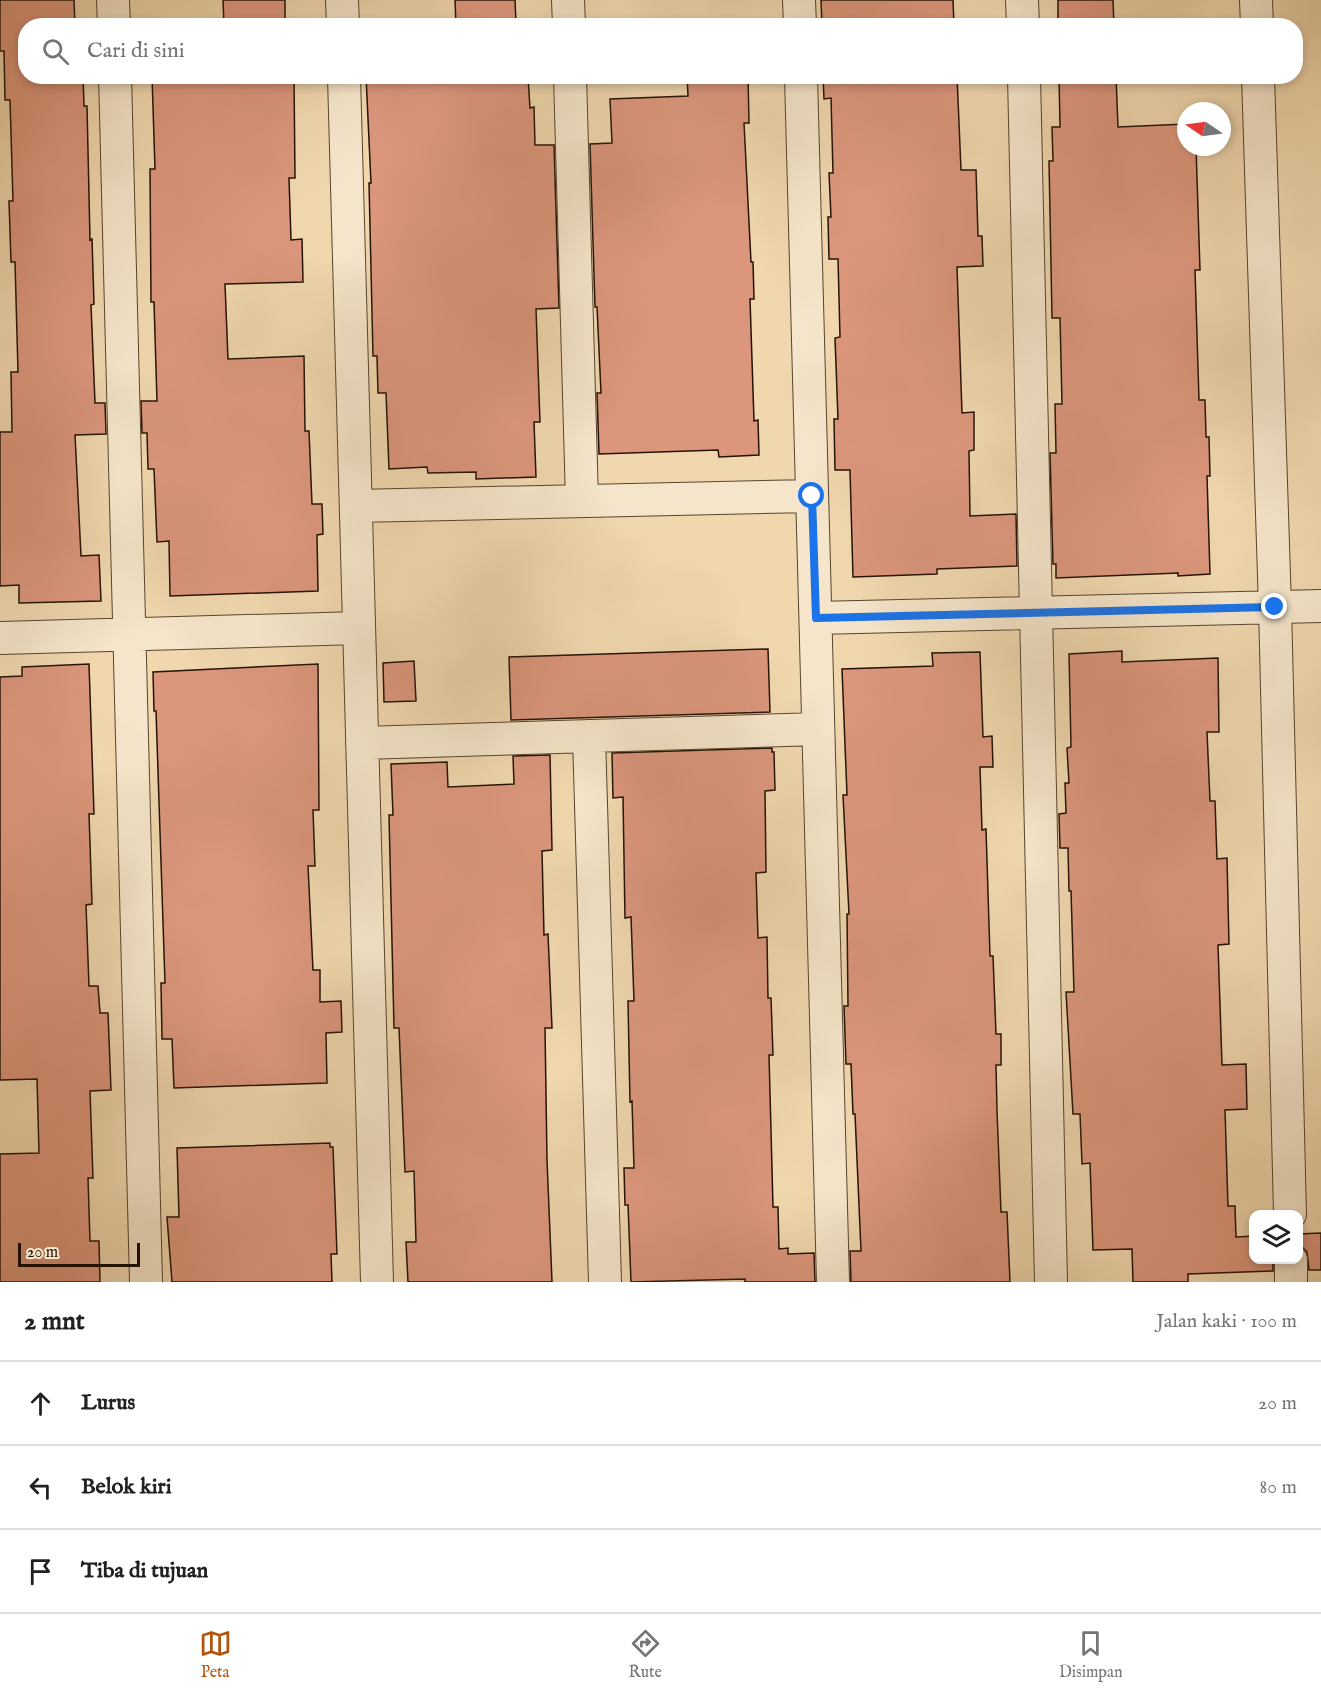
<!DOCTYPE html>
<html lang="id">
<head>
<meta charset="utf-8">
<style>
	body { margin:0; font-family:"IM FELL English",serif; background:#f6f6f6; color:#202124 }
	.controls { position:absolute; right:18px; bottom:18px; display:grid; overflow:hidden; border-radius:12px; box-shadow:0 3px 9px #0003 }
	.controls button { width:54px; height:54px; display:grid; place-items:center; padding:0; border:0; border-bottom:2px solid #e0e0e0; background:#fff; color:#202124; font:30px sans-serif }
	.compass { position:absolute; left:1177px; top:102px; width:54px; height:54px; border-radius:50%; background:#fff; box-shadow:0 3px 9px #0003; rotate:283deg }
	.scale { position:absolute; left:18px; bottom:15px; width:122px; box-sizing:border-box; padding-left:6px; border:3px solid #241305; border-top:0; font-size:16px; line-height:21px; white-space:nowrap; color:#241305; -webkit-text-stroke:4px #f5e5ca; paint-order:stroke }
	.stop { position:absolute; width:18px; height:18px; margin:-14px; border:4px solid #1a73e8; border-radius:50%; background:#fff }
	.stop.end { background:#1a73e8; border-color:#fff; box-shadow:0 2px 6px #0008 }
	.list { margin:0; padding:0; list-style:none }
	h2 { display:flex; justify-content:space-between; align-items:center; height:78px; margin:0; padding:0 24px; font-size:26px }
	h2 small { font-size:20px; font-weight:400; color:#757577 }
	.list li { display:grid; grid-template-columns:39px 1fr auto; gap:18px; align-items:center; box-sizing:border-box; height:84px; padding:0 24px; border-top:2px solid #e0e0e0 }
	.list b { display:block; font-size:22px; white-space:nowrap }
	.list em { font-size:20px; font-style:normal; color:#757577 }
	.icon { flex:none; width:33px; height:33px; fill:none; stroke:currentColor; stroke-width:2; stroke-linecap:round; stroke-linejoin:round }
	.map { position:relative; flex:none; width:1321px; height:1282px; overflow:hidden }
	.search { position:absolute; background:#fff; box-shadow:0 3px 9px #0003; left:18px; right:18px; top:18px; height:66px; display:flex; align-items:center; gap:15px; box-sizing:border-box; padding:0 21px; border-radius:24px; color:#757577; font-size:22px }
	.sheet { height:330px; background:#fff }
	nav { display:flex; justify-content:space-around; align-items:center; box-sizing:border-box; height:84px; border-top:2px solid #e0e0e0; background:#fff; font-size:16px; color:#757577 }
	nav a { display:grid; justify-items:center; gap:3px }
	nav .on { color:#b45309 }
	.map>svg:first-child { display:block }
	.building { fill:#db967c; stroke:#241305; stroke-width:1.5 }
	.lines { fill:none; stroke-linecap:round; stroke-linejoin:round }
	.street-casing { stroke:#57442f; stroke-width:34 }
	.street { stroke:#f5e5ca; stroke-width:32 }
	.route { stroke:#1a73e8; stroke-width:8 }
</style>
</head>
<body>
<div class="map">
<svg width="1321" height="1282" viewBox="0 0 1321 1282">
	<rect width="100%" height="100%" fill="#f0d7ae"/>
	<filter id="stains"><feTurbulence type="fractalNoise" baseFrequency=".00333" numOctaves="4"/><feColorMatrix values="0 0 0 0 .2 0 0 0 0 .09 0 0 0 0 .02 0 0 0 .5 -.17"/></filter>
	<radialGradient id="worn" r=".72"><stop offset=".6" stop-color="#630" stop-opacity="0"/><stop offset="1" stop-color="#630" stop-opacity=".3"/></radialGradient>
	<!-- building -->
	<path class="building" d="M0,0H74L75,26H26V76H83L84,106H87L90,240L92,239L94,304L91,305L95,403H105L106,434L75,435L81,556L99,555L101,601L19,603V585L0,586V432H12L11,372H18L15,262H11L9,201H13L10,100H5L4,51H0Z
		M223,0H285V21H289V26H224Z
		M455,0H515L516,22H526V26H456Z
		M821,0H953L954,26H822Z
		M1058,0H1113L1114,26H1058Z
		M152,76H294L295,178H289L291,240L302,239L303,282L225,284L228,359L304,356L305,431H309L312,504H322L323,534L317,535L318,591L170,596L169,541L157,542L154,469H148L147,433H142L141,401H157L154,302H151L150,169H155Z
		M366,76H528L530,108L534,107L535,145H554L559,308L536,309L540,422H534L536,477L476,479V472L428,473L427,467L389,469L386,393H378L377,356H373L369,183H371Z
		M687,76H748L749,123H744L751,262H753L754,299H750L754,421L758,420L759,455L719,457L718,450L599,454L597,393H601L597,307H595L590,144L612,143L610,99L688,96Z
		M823,76H957L961,170H976L978,236H982L983,266L957,267L962,413L974,412V450L969,451L970,516L1016,514L1017,566L937,569V574L853,577L850,470H835L834,419H838L835,338L840,337L838,259H829L828,217H831L829,173H833L831,98L824,99Z
		M1059,76H1116L1118,127L1186,124V147H1196L1200,270H1195L1199,400H1205L1206,437H1209L1210,476H1207L1210,574L1178,576V573L1056,578V564H1053L1050,453H1056L1055,404H1062L1060,318H1052L1049,161H1053L1052,127H1060Z
		M768,649L770,712L511,720L509,657Z
		M1122,651V662L1218,658L1219,732H1207L1210,801H1215L1217,859L1227,858L1229,944L1218,945L1222,1065L1246,1064L1247,1109L1225,1110L1228,1206H1235L1236,1237L1254,1236V1260H1273V1271L1188,1274V1282H1133L1132,1249L1093,1250L1090,1163L1082,1164L1080,1114H1073L1066,992H1074L1071,891H1069L1068,848H1060L1059,814L1066,813L1065,783H1069L1067,748L1071,747L1069,654Z
		M980,652L983,737L992,736L993,767H980L982,830L986,829L990,956H993L996,1034H1001V1065H996L997,1111L1001,1212H1007L1010,1282H851L850,1251H861L855,1114H853L851,1064H846L844,1006H848L847,914H849L843,795H847L842,669L933,666L932,653Z
		M414,661L416,701L384,702L383,663Z
		M89,664L94,814H89L92,904L86,905L89,986H98L100,1013H108L111,1090L90,1091L93,1178H88L90,1241H99L100,1282H0V1154L39,1153L37,1079L0,1080V677L22,676V667Z
		M318,664L319,810H313L315,866H308L313,970H320V1002L341,1001L342,1032L326,1033L327,1083L174,1088L172,1039H162L161,983H165L156,711H154L153,672Z
		M772,748V752H774L775,790L765,791L766,872L756,873L758,938L767,937L768,998H771L773,1055H769L773,1207H778L779,1249L788,1248V1254L814,1253L815,1282H745V1279L631,1282L628,1205H625L624,1168H634L632,1101L630,1102L628,1001H634L631,917L625,918L623,797L613,798L612,753Z
		M550,755L552,850L542,851L544,935L548,934L552,1028H545L547,1160L552,1282H408L406,1242H416L414,1171L405,1172L399,1028H394L389,815H393L391,764L447,762L448,787L514,784L513,756Z
		M330,1143V1147H333L337,1254H331L332,1282H172L167,1217H179L177,1148Z
		M1321,1233V1270H1309L1307,1252L1299,1244V1234Z"/>
	<g class="lines">
		<defs>
			<path id="street" d="M113,0L114,26
				M342,0L343,26
				M568,0L569,26
				M799,0L800,26
				M1022,0L1023,26
				M1256,0L1257,26
				M115,76L146,1282
				M344,76L377,1282
				M570,76L582,501
				M801,76L833,1282
				M1024,76L1051,1282
				M1258,76L1275,607L1290,1214
				M356,506L812,496
				M816,618L1321,606
				M0,638L359,628
				M589,736L605,1282
				M362,743L818,729
				M1291,1260V1282"/>
		</defs>
		<!-- street casing -->
		<use href="#street" class="street-casing"/>
		<!-- street -->
		<use href="#street" class="street"/>
	</g>
	<g class="lines">
		<!-- route -->
		<path class="route" d="M812,496L816,618L1275,607"/>
	</g>
	<rect width="100%" height="100%" filter="url(#stains)"/>
	<rect width="100%" height="100%" fill="url(#worn)"/>
</svg>
<div class="controls">
<button><svg class="icon" aria-label="layers" viewBox="0 0 24 24"><path d="M12 4l9 5-9 5-9-5zM3 14l9 5 9-5"/></svg></button>
</div>
<svg class="compass" viewBox="-18 -18 36 36"><path d="M0-13l5 13h-10z" fill="#e53935"/><path d="M0 13l5-13h-10z" fill="#757577"/></svg>
<div class="scale">20 m</div>
<div class="stop" style="left:812px;top:496px"></div>
<div class="stop end" style="left:1275px;top:607px"></div>
<div class="search"><svg class="icon" aria-label="search" viewBox="0 0 24 24"><circle cx="10" cy="10" r="6"/><path d="M15 15l6 6"/></svg>Cari di sini</div>
</div>
<section class="sheet">
<h2>2 mnt<small>Jalan kaki · 100 m</small></h2>
<ul class="list">
<li><svg class="icon" aria-label="ahead" viewBox="0 0 24 24"><path d="M12 20V5M6 11l6-6 6 6"/></svg><div><b>Lurus</b></div><em>20 m</em></li>
<li><svg class="icon" aria-label="left" viewBox="0 0 24 24"><path d="M17 20v-9H6M10 6l-5 5 5 5"/></svg><div><b>Belok kiri</b></div><em>80 m</em></li>
<li><svg class="icon" aria-label="arrive" viewBox="0 0 24 24"><path d="M6 21V4h12l-3 4 3 4H6"/></svg><div><b>Tiba di tujuan</b></div></li>
</ul>
</section>
<nav>
<a class="on"><svg class="icon" aria-label="map" viewBox="0 0 24 24"><path d="M3 6l6-2 6 2 6-2v14l-6 2-6-2-6 2zM9 4v14M15 6v14"/></svg>Peta</a>
<a><svg class="icon" aria-label="directions" viewBox="0 0 24 24"><path d="M12 3l9 9-9 9-9-9zM9 14v-3h6M13 9l2 2-2 2"/></svg>Rute</a>
<a><svg class="icon" aria-label="saved" viewBox="0 0 24 24"><path d="M7 4h10v16l-5-4-5 4z"/></svg>Disimpan</a>
</nav>
</body>
</html>
